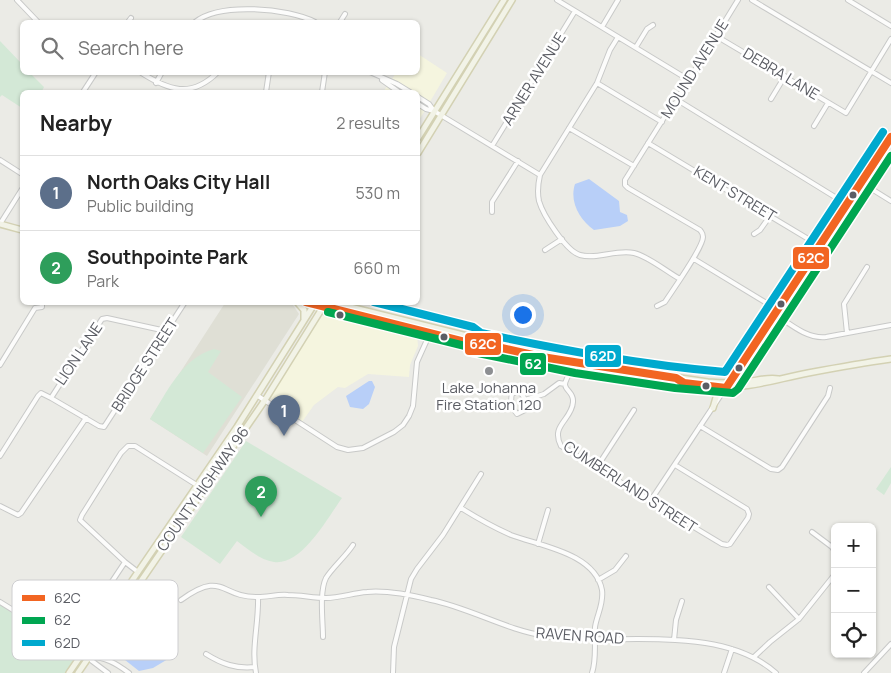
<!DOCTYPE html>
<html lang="en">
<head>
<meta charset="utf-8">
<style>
	body { margin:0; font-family:Manrope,sans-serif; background:#f6f6f6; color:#222 }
	.controls { position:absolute; right:15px; bottom:15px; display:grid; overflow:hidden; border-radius:8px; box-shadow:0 1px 4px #0004 }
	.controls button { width:45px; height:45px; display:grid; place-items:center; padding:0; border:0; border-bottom:1px solid #e0e0e0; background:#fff; color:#222; font:25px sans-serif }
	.you { position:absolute; left:522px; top:314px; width:18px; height:18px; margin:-12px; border:4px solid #fff; border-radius:50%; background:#1a73e8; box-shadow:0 0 0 8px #1a73e833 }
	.badge { display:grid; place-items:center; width:32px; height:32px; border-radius:50%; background:#8d8f92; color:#fff; font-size:16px; font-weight:700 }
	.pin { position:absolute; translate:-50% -41px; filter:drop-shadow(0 1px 2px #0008) }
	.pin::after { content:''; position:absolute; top:26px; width:18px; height:15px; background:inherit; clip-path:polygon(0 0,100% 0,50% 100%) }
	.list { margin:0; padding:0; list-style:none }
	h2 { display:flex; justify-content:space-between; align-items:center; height:65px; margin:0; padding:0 20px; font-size:21px }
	h2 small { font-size:16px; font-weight:400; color:#767676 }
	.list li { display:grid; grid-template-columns:32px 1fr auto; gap:15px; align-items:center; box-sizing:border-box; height:75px; padding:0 20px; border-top:1px solid #e0e0e0 }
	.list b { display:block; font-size:19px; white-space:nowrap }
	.list p { margin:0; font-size:16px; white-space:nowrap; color:#767676 }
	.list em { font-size:16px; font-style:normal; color:#767676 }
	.icon { flex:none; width:28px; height:28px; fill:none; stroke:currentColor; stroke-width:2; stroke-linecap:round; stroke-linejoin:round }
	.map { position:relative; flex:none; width:891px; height:673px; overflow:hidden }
	.search { position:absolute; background:#fff; box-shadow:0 1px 4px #0004; left:20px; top:20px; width:400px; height:55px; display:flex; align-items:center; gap:12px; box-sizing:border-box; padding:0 18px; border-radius:8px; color:#767676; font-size:19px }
	.panel { position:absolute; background:#fff; box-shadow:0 1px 4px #0004; left:20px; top:90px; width:400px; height:215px; border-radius:8px }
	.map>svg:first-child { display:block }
	.commercial { fill:#f5f5df }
	.education { fill:#dfdfd5 }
	.green { fill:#d3e8d6 }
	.water { fill:#b8cff8 }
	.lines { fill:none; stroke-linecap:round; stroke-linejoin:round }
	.minor-casing { stroke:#c8c9c8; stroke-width:6 }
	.major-casing { stroke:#d3d1b3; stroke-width:8 }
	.minor { stroke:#fcfcfb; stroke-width:4 }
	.major { stroke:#f2f3e7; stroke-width:5 }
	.bus-1-casing { stroke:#fff; stroke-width:11 }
	.bus-2-casing { stroke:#fff; stroke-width:11 }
	.bus-3-casing { stroke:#fff; stroke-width:11 }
	.bus-1 { stroke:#f26522; stroke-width:8 }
	.bus-2 { stroke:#00a651; stroke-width:8 }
	.bus-3 { stroke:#00a9ce; stroke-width:8 }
	.bus-dot { fill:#5b5d64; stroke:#fff; stroke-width:2 }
	.poi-dot { fill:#8d8f92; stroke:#fff; stroke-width:2 }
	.labels { text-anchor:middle; stroke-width:5; stroke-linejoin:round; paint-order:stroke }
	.street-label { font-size:15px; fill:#5b5d64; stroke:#fff }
	.poi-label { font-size:15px; fill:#5b5d64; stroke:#fff }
	.key { fill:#fff; stroke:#ceced0; stroke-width:1 }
	.key-label { font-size:14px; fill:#5b5d64 }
	.line-badge { stroke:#fff; stroke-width:2 }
	.badge-label { font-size:14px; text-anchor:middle; font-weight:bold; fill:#fff }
</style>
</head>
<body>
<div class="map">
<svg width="891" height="673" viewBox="0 0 891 673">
	<rect width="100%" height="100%" fill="#ebebe6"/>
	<!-- commercial -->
	<path class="commercial" d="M418,54L447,73L418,122V92H383L396,73L418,72Z
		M330,313L417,335L418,346L410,365L409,377L368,374L345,388L338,387L314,405L302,422L272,402L271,395L322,316Z"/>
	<!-- education -->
	<path class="education" d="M285,302L293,305L299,314L207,456L150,419L225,303Z"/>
	<!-- green -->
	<path class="green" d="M0,41L22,64V72L30,73L44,87L42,91L44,92H22V108L2,95L0,97Z
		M214,349L221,351L208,372L242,397L203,453L150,419C167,392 182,358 214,349Z
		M246,441L342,498C328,517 302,566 274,562C260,560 248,549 237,541L220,564L181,537Z
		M891,467V483L884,495L876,489Z
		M0,605L72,651L74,659L65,673H0Z"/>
	<!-- water -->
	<path class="water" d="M589,179L619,201L620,212L627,215L628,221L620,226L594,230C580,220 569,202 575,184Z
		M369,381H372L375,387L369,404L363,409L350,407L346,396Z
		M136,651L167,653L169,656L168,659L153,668L139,671L125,660Z"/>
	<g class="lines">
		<defs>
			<path id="minor" d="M17,0L38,22
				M557,0L689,80
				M752,0L891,83
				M848,0L891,26
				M128,22L131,18
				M195,22C220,2 288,8 315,22
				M340,22L345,14
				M602,27L618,0
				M716,36L846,113L891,39
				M618,37L610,50L597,83L540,175C538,184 537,192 539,201C543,215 566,251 580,255C597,260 616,249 634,253C648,256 667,272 680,279
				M636,47L647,29L653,25
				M140,72C168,90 191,99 218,72
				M370,72L397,84L410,92
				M382,80L399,92
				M156,83L162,72
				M597,83L662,122
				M83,92L96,72
				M266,92L269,72
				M322,92L325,72
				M418,97L429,104L434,111L540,175
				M771,99L785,76
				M679,101L848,205
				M418,104L426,109L434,111
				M814,126L828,103
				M569,128L634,166
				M648,143L820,246
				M492,146L575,11
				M0,160L22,174
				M862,183L891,201
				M492,212V202L518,161
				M0,224L22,189
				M754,234L760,230L770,216
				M545,250L562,239
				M694,259L778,310
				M657,306L665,302C672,291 703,248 703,237C703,233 702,233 700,230L628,188L625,185V180L672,105L679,101V96L738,0
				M775,314C790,324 807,339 826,337L891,325
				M847,333L844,304L867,267
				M576,363C573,369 565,378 565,385C566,391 574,393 573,402C572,420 550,425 561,446C615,478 668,512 722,544L727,545L730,544L748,518L749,514L747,509L675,465
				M0,365L35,308L42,307V302
				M517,392C525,393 526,403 525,410L517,414C512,409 510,401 512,394Z
				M258,396L337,447L348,450L363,448L394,432L403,425L409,416L413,406L417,362L431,331
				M51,398L99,426L104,427L185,302
				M525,400L544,394L559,383L565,384
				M700,426L771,469L778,470L782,467L828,396L830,388
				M0,456L38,396L41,393L51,398L102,319L107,318L166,331
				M597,467L634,410
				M651,500L862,183L891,137
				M0,506L18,515L21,513L86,418
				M461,508C477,518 493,527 511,535C540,546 595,553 602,590C604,604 597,614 595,627C594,643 597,658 592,673
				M812,532L832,547L835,552
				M538,544L548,510
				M138,572L125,562L80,520L82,515L121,453L128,446H135L203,489
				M598,580L615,570L626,556
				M769,587L799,619
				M101,597L96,594L93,595L87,603V609L93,610L125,562
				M181,600C224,569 220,598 258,597C268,597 278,594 288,595C301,595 313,598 326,598C340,598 353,593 367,592C388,590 411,595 431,600C470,608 506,630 546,636C617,647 719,622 776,673
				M0,602L89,657L92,661L108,673
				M323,637C323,622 319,592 326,578C332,568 346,556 353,545
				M674,640L676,620L682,601
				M206,654C222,664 236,669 255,667
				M89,657C104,656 117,664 129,673
				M754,657L770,642L799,619L835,574
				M256,673C251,648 259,623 258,597
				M393,673L394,647L411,579L417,569L443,535L481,474
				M724,673L732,649
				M864,673L891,644"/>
			<path id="major" d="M418,138L504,0
				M418,153L512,0
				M0,224L22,230
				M297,302L304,310V319
				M304,302L469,343L475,342L576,363L708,382C720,383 733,384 745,382C756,381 767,377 778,379
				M330,302L471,337L475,342
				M745,361L740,376L741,378L747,380
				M676,378C686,384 698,385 709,386C747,390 772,380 808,373C835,368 863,363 891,359
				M710,388L714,389L717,394L713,408
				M69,673L237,427L315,303
				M78,673L265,400L326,302"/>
		</defs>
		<!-- minor casing -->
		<use href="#minor" class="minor-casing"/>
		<!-- major casing -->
		<use href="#major" class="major-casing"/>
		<!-- minor -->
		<use href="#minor" class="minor"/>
		<!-- major -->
		<use href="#major" class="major"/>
		<defs>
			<path id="bus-1" d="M306,302L469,343L475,342L542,357L676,378L684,383L726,388L891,137"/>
			<path id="bus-2" d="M328,312L465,346L473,352L575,373L675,388L733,393L738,389L891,156"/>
			<path id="bus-3" d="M374,302L473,327L481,333C562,350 642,365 725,372L883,132"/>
		</defs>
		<!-- bus-1 casing -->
		<use href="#bus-1" class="bus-1-casing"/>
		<!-- bus-2 casing -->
		<use href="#bus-2" class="bus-2-casing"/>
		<!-- bus-3 casing -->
		<use href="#bus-3" class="bus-3-casing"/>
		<!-- bus-1 -->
		<use href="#bus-1" class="bus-1"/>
		<!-- bus-2 -->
		<use href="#bus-2" class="bus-2"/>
		<!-- bus-3 -->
		<use href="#bus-3" class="bus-3"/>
	</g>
	<!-- markers -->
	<g class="bus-dot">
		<circle cx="853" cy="195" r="4.5"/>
		<circle cx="781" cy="304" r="4.5"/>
		<circle cx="340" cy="315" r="4.5"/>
		<circle cx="444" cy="337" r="4.5"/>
		<circle cx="739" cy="368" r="4.5"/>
		<circle cx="706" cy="386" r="4.5"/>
	</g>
	<circle class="poi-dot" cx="489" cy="371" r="5"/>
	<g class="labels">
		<!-- street labels -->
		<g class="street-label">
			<text transform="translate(695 69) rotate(-58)" y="5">MOUND AVENUE</text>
			<text transform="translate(781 74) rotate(31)" y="5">DEBRA LANE</text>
			<text transform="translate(534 79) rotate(-58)" y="5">ARNER AVENUE</text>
			<text transform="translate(735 194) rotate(31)" y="5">KENT STREET</text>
			<text transform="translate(79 354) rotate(-56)" y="5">LION LANE</text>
			<text transform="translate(145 365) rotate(-57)" y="5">BRIDGE STREET</text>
			<text transform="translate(630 487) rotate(33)" y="5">CUMBERLAND STREET</text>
			<text transform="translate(203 489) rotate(-55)" y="5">COUNTY HIGHWAY 96</text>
			<text transform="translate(580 636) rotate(4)" y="5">RAVEN ROAD</text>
		</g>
		<!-- poi labels -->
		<g class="poi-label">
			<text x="489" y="393">Lake Johanna<tspan x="489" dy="17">Fire Station 120</tspan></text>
		</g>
	</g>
	<!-- legend -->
	<rect x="12" y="580" width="166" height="80" rx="8" class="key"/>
	<rect x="22" y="595" width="23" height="6" fill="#f26522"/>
	<rect x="22" y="617" width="23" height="7" fill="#00a651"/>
	<rect x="22" y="640" width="23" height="6" fill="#00a9ce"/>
	<g class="key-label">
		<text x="54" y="603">62C</text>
		<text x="54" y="625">62</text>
		<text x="54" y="648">62D</text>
	</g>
	<g class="line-badge">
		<rect x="792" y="246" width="38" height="24" rx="5" fill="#f26522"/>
		<rect x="464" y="332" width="38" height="24" rx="5" fill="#f26522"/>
		<rect x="584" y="344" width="38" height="24" rx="5" fill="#00a9ce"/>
		<rect x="519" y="352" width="28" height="24" rx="5" fill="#00a651"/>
	</g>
	<g class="badge-label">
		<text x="811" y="263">62C</text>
		<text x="483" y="349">62C</text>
		<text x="603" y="361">62D</text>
		<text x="533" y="369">62</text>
	</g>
</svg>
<div class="controls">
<button>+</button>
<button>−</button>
<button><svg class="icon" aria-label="locate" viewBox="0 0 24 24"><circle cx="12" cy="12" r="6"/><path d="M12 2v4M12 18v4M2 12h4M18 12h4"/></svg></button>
</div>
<div class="you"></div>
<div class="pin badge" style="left:284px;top:436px;background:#5c6f8a">1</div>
<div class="pin badge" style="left:261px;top:517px;background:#2e9e5b">2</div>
<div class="search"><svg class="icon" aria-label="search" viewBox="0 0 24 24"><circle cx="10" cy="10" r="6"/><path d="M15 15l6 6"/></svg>Search here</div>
<section class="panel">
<h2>Nearby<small>2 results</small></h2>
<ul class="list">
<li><span class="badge" style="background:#5c6f8a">1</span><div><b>North Oaks City Hall</b><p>Public building</p></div><em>530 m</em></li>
<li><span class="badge" style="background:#2e9e5b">2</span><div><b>Southpointe Park</b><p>Park</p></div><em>660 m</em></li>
</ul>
</section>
</div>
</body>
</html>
